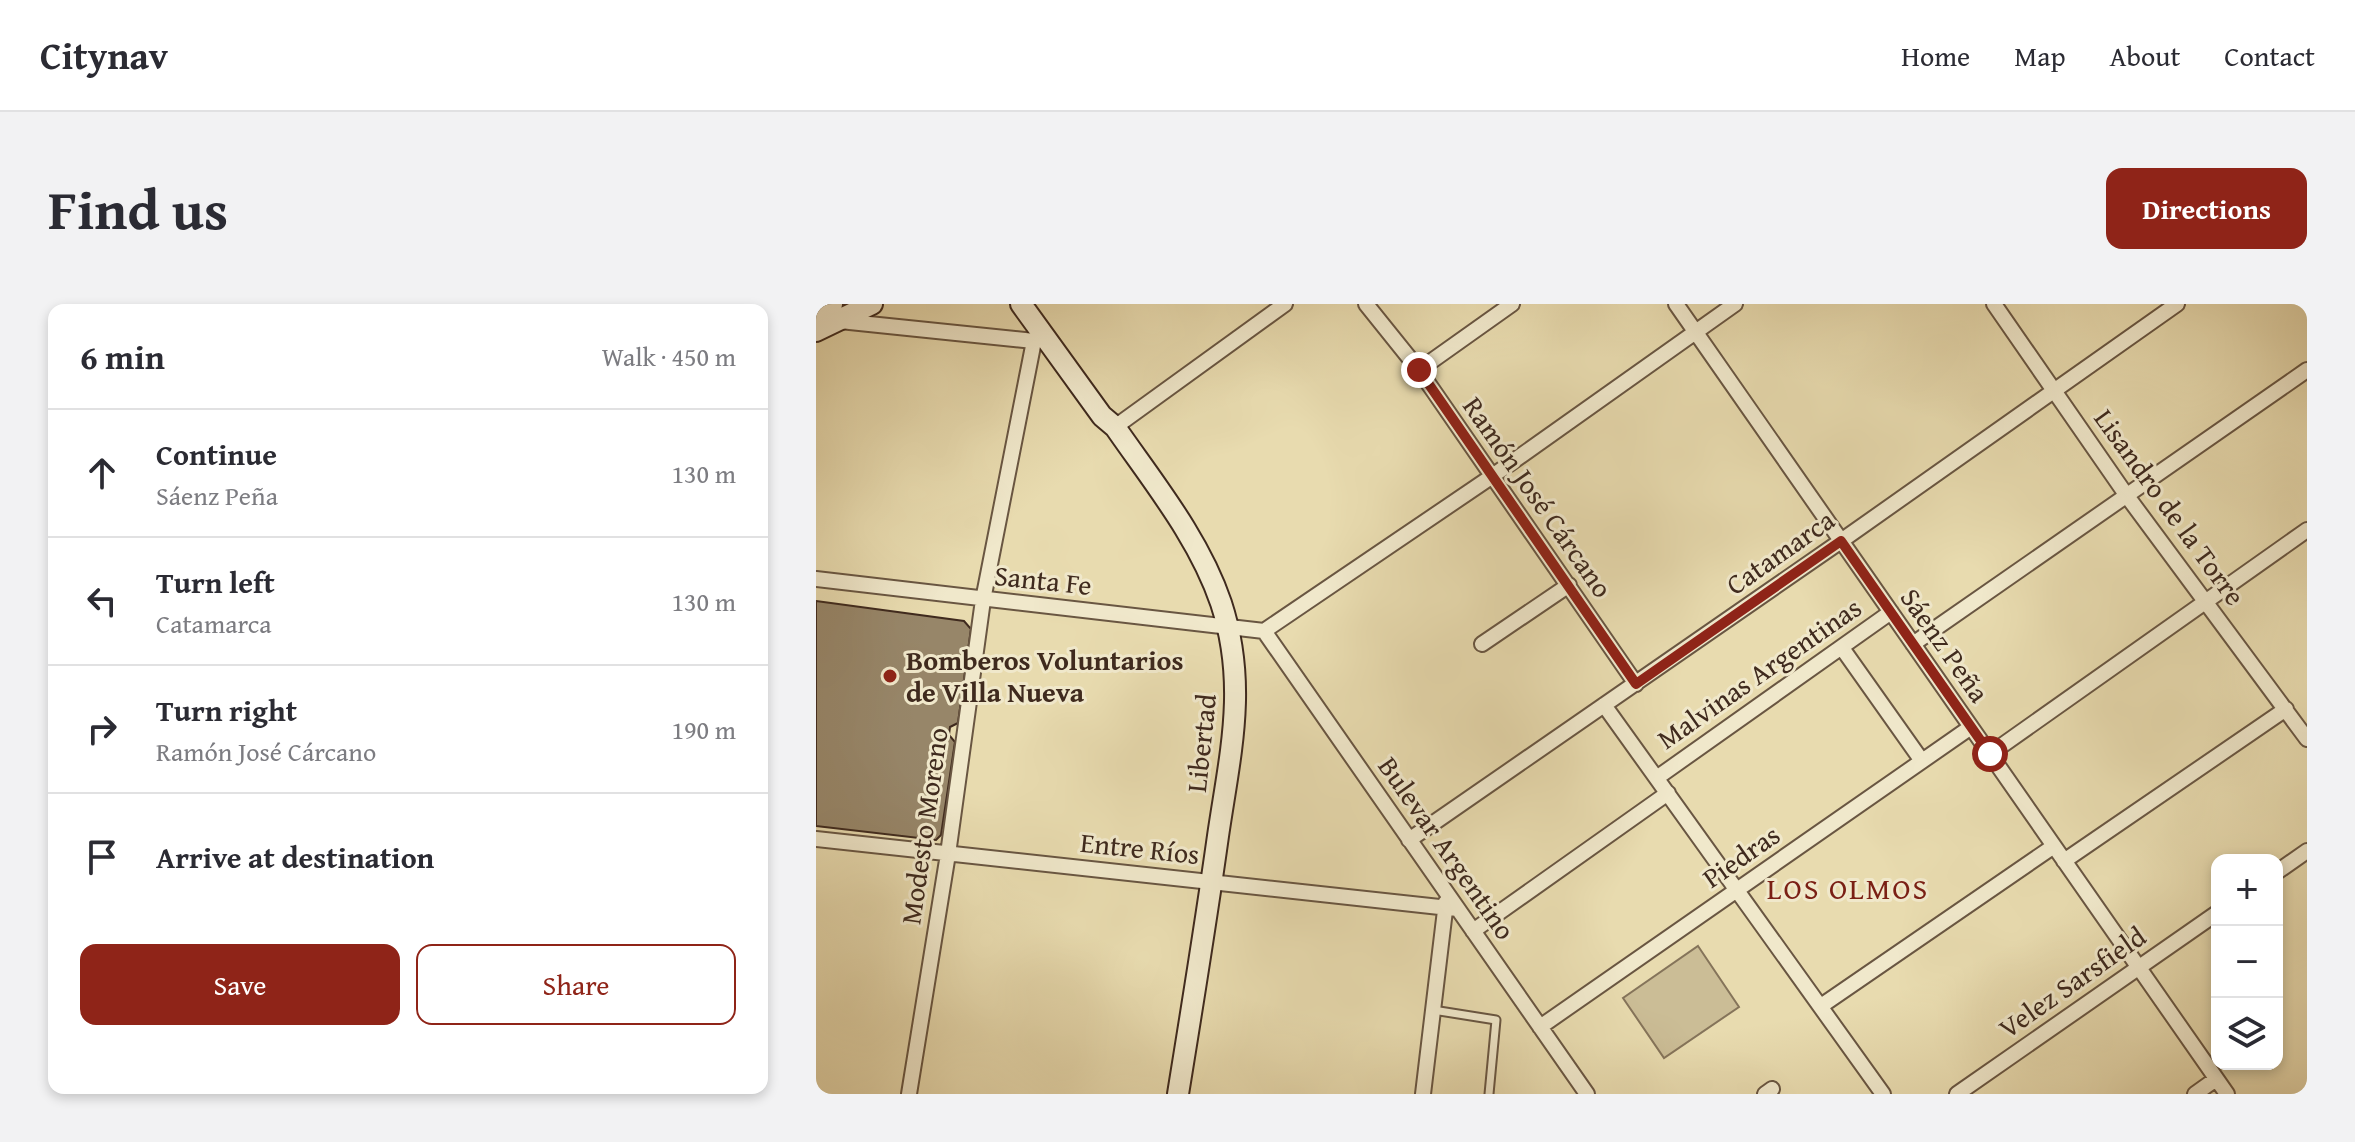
<!DOCTYPE html>
<html lang="en">
<head>
<meta charset="utf-8">
<style>
	body { margin:0; font-family:"Gentium Book Plus",serif; background:#f2f2f3; color:#2b2b33 }
	.controls { position:absolute; right:24px; bottom:24px; display:grid; overflow:hidden; border-radius:16px; box-shadow:0 4px 12px #0003 }
	.controls button { width:72px; height:72px; display:grid; place-items:center; padding:0; border:0; border-bottom:2px solid #e1e1e2; background:#fff; color:#2b2b33; font:40px sans-serif }
	.stop { position:absolute; width:24px; height:24px; margin:-18px; border:6px solid #8f2418; border-radius:50%; background:#fff }
	.stop.end { background:#8f2418; border-color:#fff; box-shadow:0 2px 8px #0008 }
	.list { margin:0; padding:0; list-style:none }
	h2 { display:flex; justify-content:space-between; align-items:center; height:104px; margin:0; padding:0 32px; font-size:34px }
	h2 small { font-size:26px; font-weight:400; color:#7c7c81 }
	.list li { display:grid; grid-template-columns:52px 1fr auto; gap:24px; align-items:center; box-sizing:border-box; height:128px; padding:0 32px; border-top:2px solid #e1e1e2 }
	.list b { display:block; font-size:30px; white-space:nowrap }
	.list p { margin:0; font-size:26px; white-space:nowrap; color:#7c7c81 }
	.list em { font-size:26px; font-style:normal; color:#7c7c81 }
	.actions { display:flex; gap:16px; padding:24px 32px }
	.actions a { flex:1; padding:18px 0; border:2px solid #8f2418; border-radius:16px; text-align:center; font-size:28px; color:#8f2418 }
	.actions .main { background:#8f2418; color:#fff }
	.icon { flex:none; width:44px; height:44px; fill:none; stroke:currentColor; stroke-width:2; stroke-linecap:round; stroke-linejoin:round }
	.map { position:relative; flex:none; width:1491px; height:790px; overflow:hidden; border-radius:16px }
	header { display:flex; align-items:center; gap:48px; box-sizing:border-box; height:112px; padding:0 40px; background:#fff; border-bottom:2px solid #e1e1e2 }
	header strong { font-size:38px }
	nav { display:flex; gap:44px; margin-inline-start:auto; font-size:28px }
	.intro { display:flex; align-items:center; justify-content:space-between; box-sizing:border-box; height:192px; padding:0 48px }
	h1 { margin:0; font-size:56px }
	.button { padding:20px 36px; border-radius:16px; background:#8f2418; color:#fff; font-size:28px; font-weight:700 }
	main { display:flex; gap:48px; padding:0 48px }
	aside { flex:1; background:#fff; border-radius:16px; box-shadow:0 4px 12px #0003 }
	.map>svg:first-child { display:block }
	.green { fill:#cbbd96; stroke:#85745a; stroke-width:2 }
	.building { fill:#978669; stroke:#3f2a1e; stroke-width:2 }
	.lines { fill:none; stroke-linecap:round; stroke-linejoin:round }
	.service-casing { stroke:#695642; stroke-width:11 }
	.minor-casing { stroke:#695642; stroke-width:18 }
	.secondary-casing { stroke:#3f2a1e; stroke-width:24 }
	.service { stroke:#f0e8cb; stroke-width:7 }
	.minor { stroke:#f0e8cb; stroke-width:14 }
	.secondary { stroke:#f0e8cb; stroke-width:20 }
	.route { stroke:#8f2418; stroke-width:10 }
	.poi-dot { fill:#8f2418; stroke:#f0e8cb; stroke-width:3 }
	.labels { text-anchor:middle; stroke-width:6; stroke-linejoin:round; paint-order:stroke }
	.street-label { font-size:28px; fill:#3f2a1e; stroke:#f0e8cb }
	.poi-label { font-size:28px; font-weight:bold; fill:#3f2a1e; stroke:#f0e8cb; text-anchor:start }
	.neighbourhood-label { font-size:30px; letter-spacing:2px; fill:#7a1f14; stroke:#f0e8cb }
</style>
</head>
<body>
<header>
<strong>Citynav</strong>
<nav><a>Home</a><a>Map</a><a>About</a><a>Contact</a></nav>
</header>
<div class="intro"><h1>Find us</h1><a class="button">Directions</a></div>
<main>
<aside>
<h2>6 min<small>Walk · 450 m</small></h2>
<ul class="list">
<li><svg class="icon" aria-label="ahead" viewBox="0 0 24 24"><path d="M12 20V5M6 11l6-6 6 6"/></svg><div><b>Continue</b><p>Sáenz Peña</p></div><em>130 m</em></li>
<li><svg class="icon" aria-label="left" viewBox="0 0 24 24"><path d="M17 20v-9H6M10 6l-5 5 5 5"/></svg><div><b>Turn left</b><p>Catamarca</p></div><em>130 m</em></li>
<li><svg class="icon" aria-label="right" viewBox="0 0 24 24"><path d="M7 20v-9h11M14 6l5 5-5 5"/></svg><div><b>Turn right</b><p>Ramón José Cárcano</p></div><em>190 m</em></li>
<li><svg class="icon" aria-label="arrive" viewBox="0 0 24 24"><path d="M6 21V4h12l-3 4 3 4H6"/></svg><div><b>Arrive at destination</b></div></li>
</ul>
<div class="actions"><a class="main">Save</a><a>Share</a></div>
</aside>
<div class="map">
<svg width="1491" height="790" viewBox="0 0 1491 790">
	<rect width="100%" height="100%" fill="#e8dbaf"/>
	<filter id="stains"><feTurbulence type="fractalNoise" baseFrequency=".0025" numOctaves="4"/><feColorMatrix values="0 0 0 0 .2 0 0 0 0 .09 0 0 0 0 .02 0 0 0 .5 -.17"/></filter>
	<radialGradient id="worn" r=".72"><stop offset=".6" stop-color="#630" stop-opacity="0"/><stop offset="1" stop-color="#630" stop-opacity=".3"/></radialGradient>
	<!-- green -->
	<path class="green" d="M882,642L923,703L848,754L807,694Z"/>
	<!-- building -->
	<path class="building" d="M0,297L148,317L155,325L142,419L134,423L133,431L139,438L125,531L120,536L0,522Z"/>
	<g class="lines">
		<defs>
			<path id="service" d="M617,706L680,716L673,790"/>
			<path id="minor" d="M550,0L603,66L820,380
				M860,0L1411,790
				M1178,0L1311,192L1491,435
				M24,17L218,37
				M603,66L696,0
				M299,123L469,0
				M0,275L448,327
				M448,327L675,173L919,0
				M448,327L771,790
				M666,340L753,281
				M1097,340L1491,66
				M1026,344L1106,457
				M788,401L1067,790
				M1174,450L1491,226
				M842,473L1075,308
				M0,535L642,605
				M593,536L1025,237L1361,0
				M1248,557L1470,405
				M1461,568L1491,547
				M657,627L852,489
				M1005,702L1238,542
				M724,723L1155,423
				M93,790L132,550L167,296L218,37L227,31
				M607,790L630,598
				M949,790L956,785
				M1141,790L1401,609
				M1379,790L1400,775"/>
			<path id="secondary" d="M205,0L286,112L299,123C337,178 383,234 405,299C432,381 414,450 402,532C390,618 376,704 362,790
				M0,8L16,0
				M0,27L56,0"/>
		</defs>
		<!-- service casing -->
		<use href="#service" class="service-casing"/>
		<!-- minor casing -->
		<use href="#minor" class="minor-casing"/>
		<!-- secondary casing -->
		<use href="#secondary" class="secondary-casing"/>
		<!-- service -->
		<use href="#service" class="service"/>
		<!-- minor -->
		<use href="#minor" class="minor"/>
		<!-- secondary -->
		<use href="#secondary" class="secondary"/>
	</g>
	<g class="lines">
		<!-- route -->
		<path class="route" d="M603,66L820,380L1025,237L1174,450"/>
	</g>
	<!-- markers -->
	<circle class="poi-dot" cx="74" cy="372" r="8"/>
	<g class="labels">
		<!-- street labels -->
		<g class="street-label">
			<text transform="translate(722 193) rotate(55)" y="10">Ramón José Cárcano</text>
			<text transform="translate(1354 203) rotate(54)" y="10">Lisandro de la Torre</text>
			<text transform="translate(964 248) rotate(-35)" y="10">Catamarca</text>
			<text transform="translate(227 276) rotate(6)" y="10">Santa Fe</text>
			<text transform="translate(1129 341) rotate(55)" y="10">Sáenz Peña</text>
			<text transform="translate(943 369) rotate(-35)" y="10">Malvinas Argentinas</text>
			<text transform="translate(385 439) rotate(-84)" y="10">Libertad</text>
			<text transform="translate(108 522) rotate(-82)" y="10">Modesto Moreno</text>
			<text transform="translate(324 544) rotate(6)" y="10">Entre Ríos</text>
			<text transform="translate(631 544) rotate(55)" y="10">Bulevar Argentino</text>
			<text transform="translate(925 552) rotate(-35)" y="10">Piedras</text>
			<text transform="translate(1256 678) rotate(-35)" y="10">Velez Sarsfield</text>
		</g>
		<!-- poi labels -->
		<g class="poi-label">
			<text x="90" y="366">Bomberos Voluntarios<tspan x="90" dy="32">de Villa Nueva</tspan></text>
		</g>
		<!-- neighbourhood labels -->
		<g class="neighbourhood-label">
			<text x="1032" y="595">LOS OLMOS</text>
		</g>
	</g>
	<rect width="100%" height="100%" filter="url(#stains)"/>
	<rect width="100%" height="100%" fill="url(#worn)"/>
</svg>
<div class="controls">
<button>+</button>
<button>−</button>
<button><svg class="icon" aria-label="layers" viewBox="0 0 24 24"><path d="M12 4l9 5-9 5-9-5zM3 14l9 5 9-5"/></svg></button>
</div>
<div class="stop" style="left:1174px;top:450px"></div>
<div class="stop end" style="left:603px;top:66px"></div>
</div>
</main>
</body>
</html>
